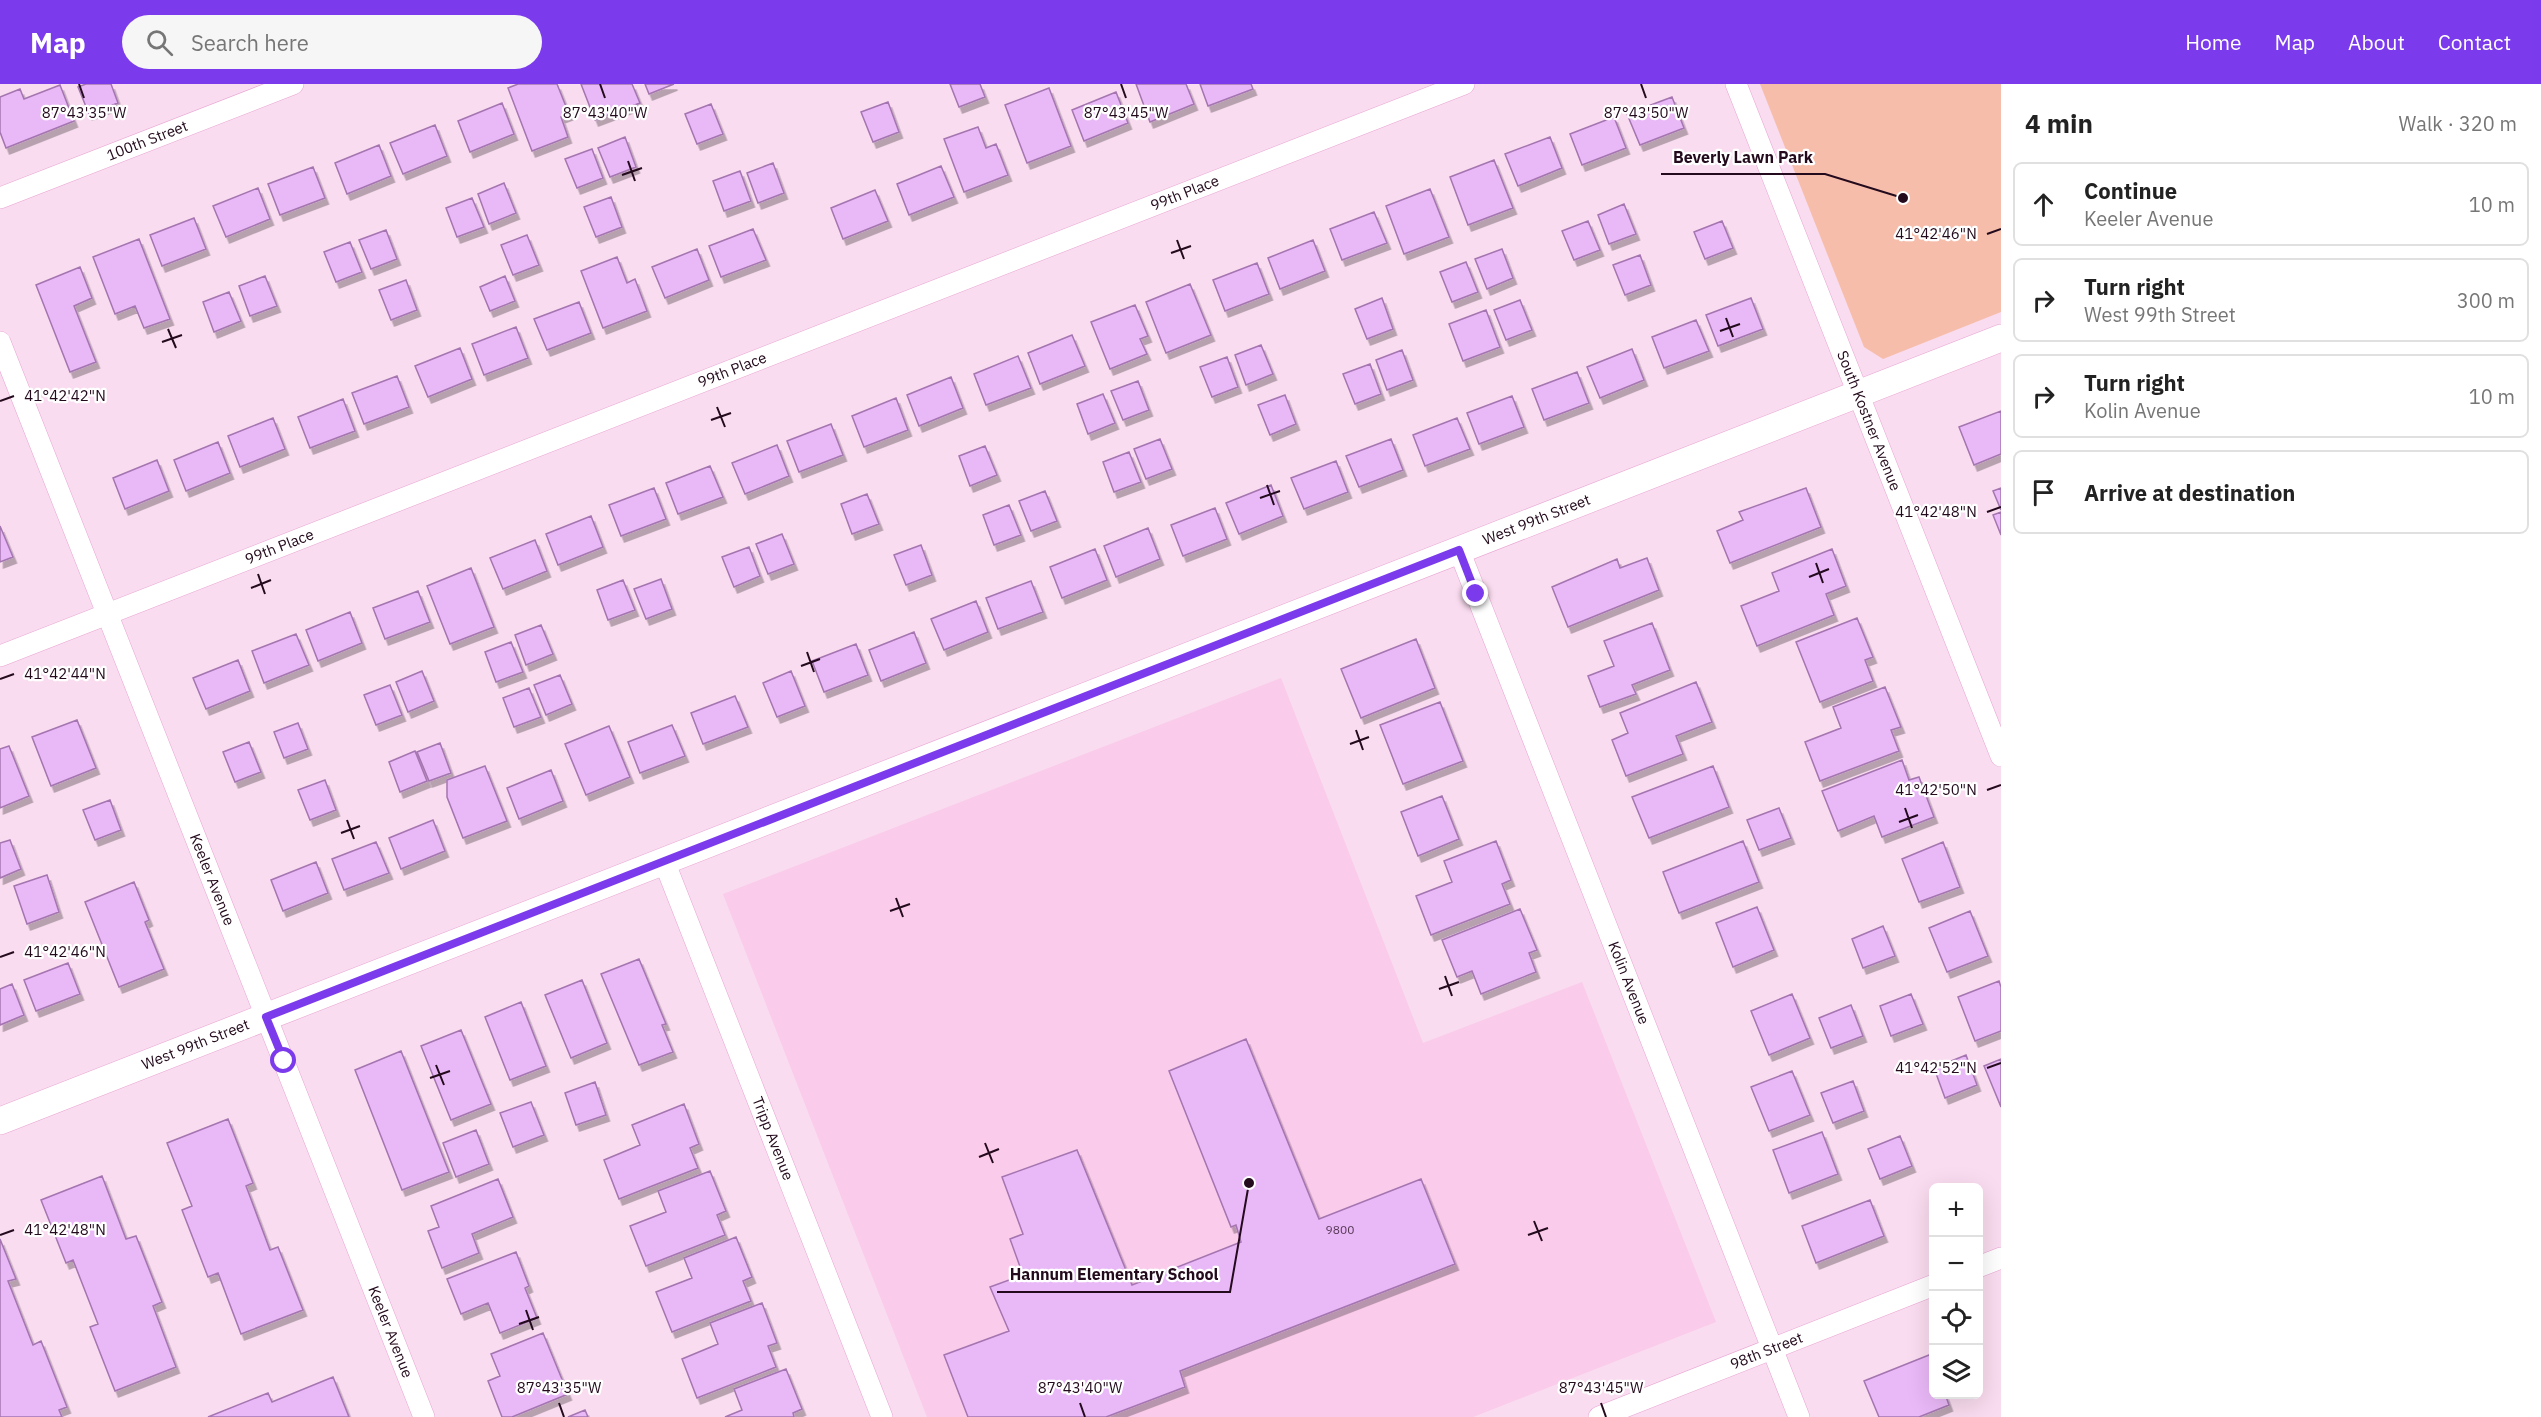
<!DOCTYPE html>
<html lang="en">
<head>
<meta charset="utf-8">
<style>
	body { margin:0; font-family:"IBM Plex Sans",sans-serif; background:#f6f6f6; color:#222 }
	.controls { position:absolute; right:18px; bottom:18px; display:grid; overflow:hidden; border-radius:9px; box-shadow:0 6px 24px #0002 }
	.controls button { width:54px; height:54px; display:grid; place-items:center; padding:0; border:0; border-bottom:2px solid #e0e0e0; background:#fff; color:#222; font:30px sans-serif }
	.stop { position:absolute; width:18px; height:18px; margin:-14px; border:4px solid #7c3aed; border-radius:50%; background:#fff }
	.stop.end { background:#7c3aed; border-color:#fff; box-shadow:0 2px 6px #0008 }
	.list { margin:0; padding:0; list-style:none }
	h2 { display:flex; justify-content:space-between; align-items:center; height:78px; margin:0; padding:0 24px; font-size:26px }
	h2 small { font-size:20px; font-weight:400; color:#767676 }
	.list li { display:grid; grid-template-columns:39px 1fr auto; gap:18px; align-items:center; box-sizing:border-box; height:84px; margin:0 12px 12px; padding:0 12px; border:2px solid #e0e0e0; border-radius:9px }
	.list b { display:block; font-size:22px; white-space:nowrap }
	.list p { margin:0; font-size:20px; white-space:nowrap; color:#767676 }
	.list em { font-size:20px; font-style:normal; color:#767676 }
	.icon { flex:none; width:33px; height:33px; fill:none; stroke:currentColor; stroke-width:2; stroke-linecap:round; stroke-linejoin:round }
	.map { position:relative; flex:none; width:2001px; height:1333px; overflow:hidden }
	header { display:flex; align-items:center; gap:36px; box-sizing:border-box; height:84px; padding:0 30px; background:#7c3aed; color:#fff }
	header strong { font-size:28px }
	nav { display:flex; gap:33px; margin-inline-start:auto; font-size:21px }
	.search { width:420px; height:54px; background:#f6f6f6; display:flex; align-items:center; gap:15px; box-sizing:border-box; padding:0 21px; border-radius:33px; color:#767676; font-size:22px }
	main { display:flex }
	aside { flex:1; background:#fff }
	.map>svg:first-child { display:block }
	.built { fill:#facbea }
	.green { fill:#f6bdab }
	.building { fill:#e9b8f7; stroke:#a475b0; stroke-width:1.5; filter:url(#shadow) }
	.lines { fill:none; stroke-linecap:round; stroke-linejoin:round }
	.minor-casing { stroke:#e9a4d3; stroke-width:22 }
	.tertiary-casing { stroke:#e9a4d3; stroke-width:28 }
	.minor { stroke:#fff; stroke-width:21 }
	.tertiary { stroke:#fff; stroke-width:27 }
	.route { stroke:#7c3aed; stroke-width:8 }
	.ticks { fill:none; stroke:#230a1c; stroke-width:2 }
	.labels { text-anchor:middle; stroke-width:4.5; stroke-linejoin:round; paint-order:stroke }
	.number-label { font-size:12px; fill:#543653 }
	.street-label { font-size:15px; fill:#230a1c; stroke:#fff }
	.ticks-label { font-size:15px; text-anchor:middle; fill:#230a1c; stroke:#fff; stroke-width:4.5; stroke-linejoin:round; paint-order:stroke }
	.leader { fill:none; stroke:#230a1c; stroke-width:2 }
	.callout-dot { fill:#230a1c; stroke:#fff; stroke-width:2 }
	.callout-label { font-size:16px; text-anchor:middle; font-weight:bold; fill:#230a1c; stroke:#fff; stroke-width:4.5; stroke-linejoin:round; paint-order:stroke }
</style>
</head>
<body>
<header>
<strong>Map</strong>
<div class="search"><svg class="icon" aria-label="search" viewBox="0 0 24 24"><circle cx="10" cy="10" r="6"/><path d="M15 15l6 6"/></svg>Search here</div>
<nav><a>Home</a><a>Map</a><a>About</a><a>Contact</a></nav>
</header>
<main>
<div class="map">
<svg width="2001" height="1333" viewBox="0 0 2001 1333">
	<defs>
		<filter id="shadow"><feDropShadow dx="3.5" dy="6" stdDeviation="0" flood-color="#0004"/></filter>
	</defs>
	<rect width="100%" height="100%" fill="#f9dcef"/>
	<!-- built -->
	<path class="built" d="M1281,594L1423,959L1582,898L1716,1238L1473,1333H927L723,810Z"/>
	<!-- green -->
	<path class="green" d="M1760,0H2001V228L1883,275L1864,263Z"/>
	<!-- building -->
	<path class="building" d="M86,0H111L118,19L89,30L78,3Z
		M518,0H557L569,30L561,33L568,53L532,67L508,4Z
		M581,0H632L640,19L595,36Z
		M645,0H674L649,10Z
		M950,0H980L985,13L959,23Z
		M1136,0H1186L1194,20L1150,38Z
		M1200,0H1251L1253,5L1208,22Z
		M60,1L74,37L6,64L0,48V13L20,5L24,15Z
		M1049,4L1071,62L1027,79L1005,21Z
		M1116,8L1128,39L1084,57L1072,26Z
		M1672,13L1684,44L1640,61L1627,30Z
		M888,18L899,48L873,58L861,28Z
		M502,19L514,50L470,68L458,37Z
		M711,20L723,50L697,60L685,30Z
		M1614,33L1626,64L1582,81L1570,50Z
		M435,41L447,72L403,90L390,59Z
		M978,43L986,64L996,60L1008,91L964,108L944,55Z
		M625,53L636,83L610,93L598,64Z
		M1550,53L1562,84L1518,102L1505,70Z
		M379,61L391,92L347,110L335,79Z
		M592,65L603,94L577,104L565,75Z
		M1494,76L1513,124L1468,141L1450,93Z
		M773,79L784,109L758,119L747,89Z
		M941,82L954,113L909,131L897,100Z
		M313,83L325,114L280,131L268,100Z
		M740,87L751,117L724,127L713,97Z
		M504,99L516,129L489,140L478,110Z
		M258,104L270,135L226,153L213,122Z
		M1430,105L1449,153L1404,170L1386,122Z
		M875,106L888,137L843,155L831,124Z
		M611,113L622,143L596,153L584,123Z
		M472,114L484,143L457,153L446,124Z
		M1624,120L1636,150L1609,160L1598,131Z
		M1374,128L1387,159L1342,176L1330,145Z
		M194,134L206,165L162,182L150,151Z
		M1588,137L1600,166L1574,176L1562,147Z
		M1722,137L1733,164L1705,175L1694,148Z
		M753,145L766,176L721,193L709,162Z
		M386,146L397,175L371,185L359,156Z
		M527,151L539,181L513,191L501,161Z
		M139,155L170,235L144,244L135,222L115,230L93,173Z
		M1313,156L1325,187L1280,205L1268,174Z
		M350,158L362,188L336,198L324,168Z
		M697,165L709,196L665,214L652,183Z
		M1502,165L1513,194L1487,205L1475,175Z
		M1640,171L1651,201L1625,211L1613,181Z
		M617,173L627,199L635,195L647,227L603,244L581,187Z
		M1466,178L1478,208L1452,218L1440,188Z
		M1257,179L1269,210L1225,227L1213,196Z
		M80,183L92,214L74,222L96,278L70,288L36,201Z
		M265,192L277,222L250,232L239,202Z
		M505,192L515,217L490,227L480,203Z
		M406,196L417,226L391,236L379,206Z
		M1190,200L1211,251L1166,269L1146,218Z
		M229,208L241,237L214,248L203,218Z
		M1382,214L1393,245L1367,255L1355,225Z
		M1751,214L1763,245L1718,262L1706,231Z
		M1520,216L1532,246L1506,256L1494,226Z
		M579,218L591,249L547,266L534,235Z
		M1135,221L1148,252L1140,255L1147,270L1110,285L1091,238Z
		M1486,226L1500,263L1463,277L1449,240Z
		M1696,236L1709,267L1664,284L1652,253Z
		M516,243L528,274L484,291L472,260Z
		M1072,251L1085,282L1040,300L1028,269Z
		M1261,261L1273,290L1246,301L1235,271Z
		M460,264L472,295L428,313L415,282Z
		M1632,265L1644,296L1600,314L1587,283Z
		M1402,266L1413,296L1387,306L1376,276Z
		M1018,272L1031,304L986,321L974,290Z
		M1227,273L1238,303L1212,313L1200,283Z
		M1370,280L1381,310L1355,320L1343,290Z
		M1577,288L1589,319L1544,336L1532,305Z
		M397,292L409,323L364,340L352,309Z
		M951,293L963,324L919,342L907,311Z
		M1138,297L1149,326L1123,336L1111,307Z
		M1103,310L1115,339L1088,350L1077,320Z
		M1285,311L1296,340L1270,351L1258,321Z
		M1512,312L1524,343L1479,360L1467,329Z
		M896,314L908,346L864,363L852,332Z
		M343,315L355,347L310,364L298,333Z
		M2001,327V370L1974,381L1959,343Z
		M273,334L285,365L240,383L228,352Z
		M1457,334L1470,365L1425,382L1413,351Z
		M831,340L843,371L799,388L787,357Z
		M1160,355L1172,385L1146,395L1134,365Z
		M1391,355L1403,386L1359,403L1346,372Z
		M218,358L230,389L186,407L174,376Z
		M777,361L789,392L745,410L732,379Z
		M985,362L997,391L970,402L959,372Z
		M1129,368L1141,398L1114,408L1103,378Z
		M157,376L169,407L125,425L113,394Z
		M1336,377L1348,408L1304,425L1291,394Z
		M710,382L723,413L678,430L666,399Z
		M1271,401L1283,432L1239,450L1226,419Z
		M654,404L666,435L621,452L609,421Z
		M1806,404L1821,443L1730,479L1717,447L1743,436L1739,428Z
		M2001,404V426L1993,407Z
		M1045,407L1057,437L1031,447L1019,417Z
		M867,410L879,440L852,450L841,420Z
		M1009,421L1021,451L994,461L983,431Z
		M1215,424L1227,455L1183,472L1171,441Z
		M2001,428V451L1993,431Z
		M591,432L603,463L558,481L546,450Z
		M0,442L13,473L0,478Z
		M1148,444L1160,475L1116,493L1104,462Z
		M782,450L794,480L768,490L756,460Z
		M535,456L547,487L503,505L490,474Z
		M921,461L932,491L906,501L894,471Z
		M749,463L760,492L734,503L722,473Z
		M1095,465L1107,496L1062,514L1050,483Z
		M1832,465L1846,502L1826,510L1834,531L1757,562L1741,522L1779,507L1772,489Z
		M1647,474L1659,506L1568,543L1552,503L1617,475L1620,484Z
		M471,484L494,543L450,560L427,502Z
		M661,495L672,525L646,535L634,505Z
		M623,496L635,526L608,536L597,506Z
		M1031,497L1043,528L998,545L986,514Z
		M418,507L430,538L385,555L373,524Z
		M976,517L988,548L944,566L931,535Z
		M350,528L362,559L318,577L306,546Z
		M1857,534L1873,573L1865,576L1873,597L1820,618L1796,558Z
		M1652,539L1670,586L1632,601L1636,610L1600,623L1588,592L1614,582L1604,557Z
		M541,541L553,570L526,581L515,551Z
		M914,548L926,579L881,597L869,566Z
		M296,550L309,581L264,599L252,567Z
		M1416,555L1435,604L1361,634L1341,585Z
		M511,558L523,588L496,598L485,568Z
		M856,560L868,591L824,608L812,577Z
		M238,576L250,607L206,625L193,594Z
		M422,587L434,617L408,628L396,598Z
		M791,587L805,622L777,633L763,599Z
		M560,591L572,620L546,631L534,601Z
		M1696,598L1712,638L1676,652L1683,670L1626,692L1612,656L1628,649L1620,629Z
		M390,601L402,631L376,641L364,611Z
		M1885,603L1901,643L1891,646L1899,667L1820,697L1805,658L1841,644L1833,623Z
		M529,604L541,633L514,643L503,614Z
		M735,612L748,643L703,660L691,629Z
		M1440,618L1463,677L1403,700L1380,641Z
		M77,636L96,684L51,702L32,653Z
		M298,639L308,665L284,674L274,648Z
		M672,641L685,672L640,689L628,658Z
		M609,642L630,693L586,711L565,660Z
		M249,658L261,688L235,698L223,668Z
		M440,659L451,689L429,697L417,668Z
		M9,662L29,712L0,724V665Z
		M415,667L427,697L400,708L389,678Z
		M1902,676L1909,696L1919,693L1934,733L1882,753L1874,732L1838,747L1822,707Z
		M485,682L507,737L463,754L447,713V696Z
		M1713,682L1729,723L1649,754L1632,713Z
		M551,686L563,717L519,735L507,704Z
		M325,696L336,726L310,736L298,706Z
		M1442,712L1459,755L1418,772L1401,728Z
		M110,716L121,746L95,756L83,726Z
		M1779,724L1791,754L1759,766L1747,736Z
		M433,736L445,767L401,785L389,754Z
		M10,756L21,785L0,794V759Z
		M1496,757L1511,796L1502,800L1510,820L1431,851L1416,812L1452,798L1444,777Z
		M1743,757L1759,798L1679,829L1663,788Z
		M376,758L389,789L344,806L332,775Z
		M1943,758L1960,803L1919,818L1902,775Z
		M316,778L328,809L283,827L271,796Z
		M47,791L59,828L27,840L14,802Z
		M134,798L149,836L145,838L164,885L119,903L85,818Z
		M1757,823L1774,866L1733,883L1716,839Z
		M1520,825L1537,866L1529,869L1536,888L1481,910L1472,887L1457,893L1442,856Z
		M1970,827L1988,872L1947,888L1929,844Z
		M1883,842L1895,872L1863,884L1852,855Z
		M639,875L666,940L662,941L673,968L639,981L601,890Z
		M68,879L80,910L36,927L24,896Z
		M582,896L607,959L571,974L545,911Z
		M1999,897L2001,903V947L1975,957L1958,913Z
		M12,900L24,931L0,941V905Z
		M1792,910L1810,954L1769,971L1751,927Z
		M1911,910L1923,940L1891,952L1880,922Z
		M521,918L546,982L510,996L485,933Z
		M1851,921L1863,952L1831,964L1819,934Z
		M461,946L491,1020L451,1036L421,962Z
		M1246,955L1319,1135L1421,1095L1455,1180L1180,1287L1185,1303L1106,1333H968L944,1271L1009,1247L990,1203L1023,1191L1010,1155L1023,1150L1002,1093L1077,1066L1132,1201L1241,1158L1236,1141L1231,1143L1169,987Z
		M401,967L449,1088L402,1106L355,986Z
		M1966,971L1977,1001L1945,1014L1934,984Z
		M2001,975V1023L1984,982Z
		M1792,987L1810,1031L1769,1047L1751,1003Z
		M1853,997L1864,1027L1833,1039L1821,1009Z
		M595,998L606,1031L576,1041L565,1009Z
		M531,1018L544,1051L513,1063L500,1029Z
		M684,1020L699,1060L690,1064L698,1084L619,1115L604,1076L640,1061L632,1041Z
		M228,1035L253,1099L246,1102L270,1166L278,1163L303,1226L241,1250L218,1189L208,1193L182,1126L192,1122L167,1059Z
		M476,1046L489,1080L456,1093L443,1059Z
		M1822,1048L1838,1090L1789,1109L1773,1066Z
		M1900,1052L1912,1082L1880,1095L1868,1065Z
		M710,1087L726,1127L717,1131L725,1151L646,1182L630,1142L666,1128L658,1107Z
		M102,1092L126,1155L136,1152L162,1218L153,1222L176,1283L115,1307L90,1243L98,1240L73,1176L66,1179L41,1116Z
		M498,1095L513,1133L472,1150L479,1169L442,1184L428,1147L439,1143L431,1122Z
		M1870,1116L1884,1152L1816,1179L1802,1142Z
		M736,1153L752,1193L743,1197L751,1217L672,1248L656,1208L692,1194L684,1174Z
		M0,1155L16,1195L8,1197L33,1261L41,1257L67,1323L59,1326L62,1333H0Z
		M516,1168L529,1202L525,1204L537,1234L500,1249L488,1219L461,1230L447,1195Z
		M762,1219L777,1259L768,1262L776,1283L697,1314L682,1275L718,1260L710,1239Z
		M543,1249L568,1310L512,1333H502L488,1297L500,1292L491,1270Z
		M1929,1271L1934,1282V1310H1945L1949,1321L1919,1333H1879L1864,1297Z
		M786,1285L802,1325L793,1329L794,1333H725L742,1326L734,1305Z
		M333,1293L349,1333H208L268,1309L272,1318Z
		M585,1326L588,1333H568Z"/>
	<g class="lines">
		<defs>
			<g id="minor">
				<path id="s1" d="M1736,0L2001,672"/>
				<path id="s2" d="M0,114L293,0"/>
				<path id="s3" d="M0,258L424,1333"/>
				<path id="s4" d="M1459,466L1799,1333"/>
				<path id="s5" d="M0,572L1464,0"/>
				<path id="s6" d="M664,777L882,1333"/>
				<path d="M1978,1183L2001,1174"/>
				<path id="s7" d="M1599,1333L1934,1201"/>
			</g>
			<g id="tertiary">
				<path id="s8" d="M0,1037L2001,254"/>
			</g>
		</defs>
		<!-- minor casing -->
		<use href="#minor" class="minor-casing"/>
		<!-- tertiary casing -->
		<use href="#tertiary" class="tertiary-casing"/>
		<!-- minor -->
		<use href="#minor" class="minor"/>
		<!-- tertiary -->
		<use href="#tertiary" class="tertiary"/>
	</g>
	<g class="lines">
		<!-- route -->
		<path class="route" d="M284,977L266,933L1459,466L1476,510"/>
	</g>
	<!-- ticks -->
	<path class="ticks" d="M79,0L84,14M600,0L605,14M1121,0L1126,14M1641,0L1646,14M628,77L635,97M622,91L642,84M1987,150L2001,145M1177,156L1184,175M1171,169L1191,162M1726,234L1733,253M168,245L176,264M1720,247L1740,240M162,258L182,251M0,317L14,312M717,323L725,343M711,336L731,329M1267,401L1274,421M1260,414L1280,407M1987,428L2001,423M1816,479L1823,499M258,490L265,510M1809,493L1829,485M251,504L271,496M807,568L814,588M801,582L820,575M0,595L14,590M1356,646L1363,666M1350,660L1369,653M1987,706L2001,701M1905,724L1912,744M347,736L354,755M1899,738L1918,731M341,749L360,742M896,814L903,833M890,827L910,820M0,873L14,868M1445,892L1452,912M1439,905L1459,898M436,981L444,1001M1987,984L2001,979M430,994L450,987M985,1059L993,1079M979,1073L999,1065M1534,1137L1542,1157M0,1151L14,1146M1528,1151L1548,1144M526,1226L533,1246M519,1240L539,1233M559,1319L564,1333M1080,1319L1085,1333M1601,1319L1606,1333"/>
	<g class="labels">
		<!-- number labels -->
		<g class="number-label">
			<text x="1340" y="1150">9800</text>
		</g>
		<!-- street labels -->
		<g class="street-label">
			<text dy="5" stroke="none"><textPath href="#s2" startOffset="158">100th Street</textPath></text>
			<text dy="5" stroke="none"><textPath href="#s5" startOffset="1272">99th Place</textPath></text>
			<text dy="5" stroke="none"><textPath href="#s5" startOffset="786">99th Place</textPath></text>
			<text dy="5" stroke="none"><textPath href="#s1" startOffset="362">South Kostner Avenue</textPath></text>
			<text dy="5" stroke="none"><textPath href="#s8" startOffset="1650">West 99th Street</textPath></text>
			<text dy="5" stroke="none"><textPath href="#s5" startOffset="300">99th Place</textPath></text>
			<text dy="5" stroke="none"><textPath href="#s3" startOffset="578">Keeler Avenue</textPath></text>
			<text dy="5" stroke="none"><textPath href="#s4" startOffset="465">Kolin Avenue</textPath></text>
			<text dy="5" stroke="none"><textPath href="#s8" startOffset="210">West 99th Street</textPath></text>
			<text dy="5" stroke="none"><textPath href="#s6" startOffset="298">Tripp Avenue</textPath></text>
			<text dy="5" stroke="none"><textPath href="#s3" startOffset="1064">Keeler Avenue</textPath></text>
			<text dy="5" stroke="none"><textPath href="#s7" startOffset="180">98th Street</textPath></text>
		</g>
	</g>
	<g class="ticks-label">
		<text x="84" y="34">87°43'35"W</text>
		<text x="1646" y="34">87°43'50"W</text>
		<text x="605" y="34">87°43'40"W</text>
		<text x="1126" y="34">87°43'45"W</text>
		<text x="1936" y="155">41°42'46"N</text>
		<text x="65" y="317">41°42'42"N</text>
		<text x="1936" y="433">41°42'48"N</text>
		<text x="65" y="595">41°42'44"N</text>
		<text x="1936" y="711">41°42'50"N</text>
		<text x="65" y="873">41°42'46"N</text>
		<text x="1936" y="989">41°42'52"N</text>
		<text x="65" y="1151">41°42'48"N</text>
		<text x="559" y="1309">87°43'35"W</text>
		<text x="1080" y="1309">87°43'40"W</text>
		<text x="1601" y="1309">87°43'45"W</text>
	</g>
	<!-- callouts -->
	<path class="leader" d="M1903 114L1825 90H1661M1249 1099L1230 1208H997"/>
	<g class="callout-dot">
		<circle cx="1903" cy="114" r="6"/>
		<circle cx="1249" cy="1099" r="6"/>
	</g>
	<g class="callout-label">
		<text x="1743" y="79">Beverly Lawn Park</text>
		<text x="1114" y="1196">Hannum Elementary School</text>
	</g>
</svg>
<div class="controls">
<button>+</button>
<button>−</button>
<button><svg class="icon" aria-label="locate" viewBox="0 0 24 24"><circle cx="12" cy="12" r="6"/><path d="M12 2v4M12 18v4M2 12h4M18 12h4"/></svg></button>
<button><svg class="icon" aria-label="layers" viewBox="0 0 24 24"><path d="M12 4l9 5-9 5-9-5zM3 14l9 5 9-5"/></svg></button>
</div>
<div class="stop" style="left:284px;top:977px"></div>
<div class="stop end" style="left:1476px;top:510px"></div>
</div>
<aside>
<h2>4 min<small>Walk · 320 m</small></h2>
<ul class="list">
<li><svg class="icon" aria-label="ahead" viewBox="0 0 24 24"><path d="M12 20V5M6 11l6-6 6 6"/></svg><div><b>Continue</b><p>Keeler Avenue</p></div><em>10 m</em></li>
<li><svg class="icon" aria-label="right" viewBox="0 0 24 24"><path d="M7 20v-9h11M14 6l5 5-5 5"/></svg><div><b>Turn right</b><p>West 99th Street</p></div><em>300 m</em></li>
<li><svg class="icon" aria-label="right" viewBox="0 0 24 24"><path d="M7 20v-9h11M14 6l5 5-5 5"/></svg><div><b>Turn right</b><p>Kolin Avenue</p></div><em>10 m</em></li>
<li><svg class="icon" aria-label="arrive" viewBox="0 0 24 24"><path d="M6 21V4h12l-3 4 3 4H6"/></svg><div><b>Arrive at destination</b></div></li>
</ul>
</aside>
</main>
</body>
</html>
